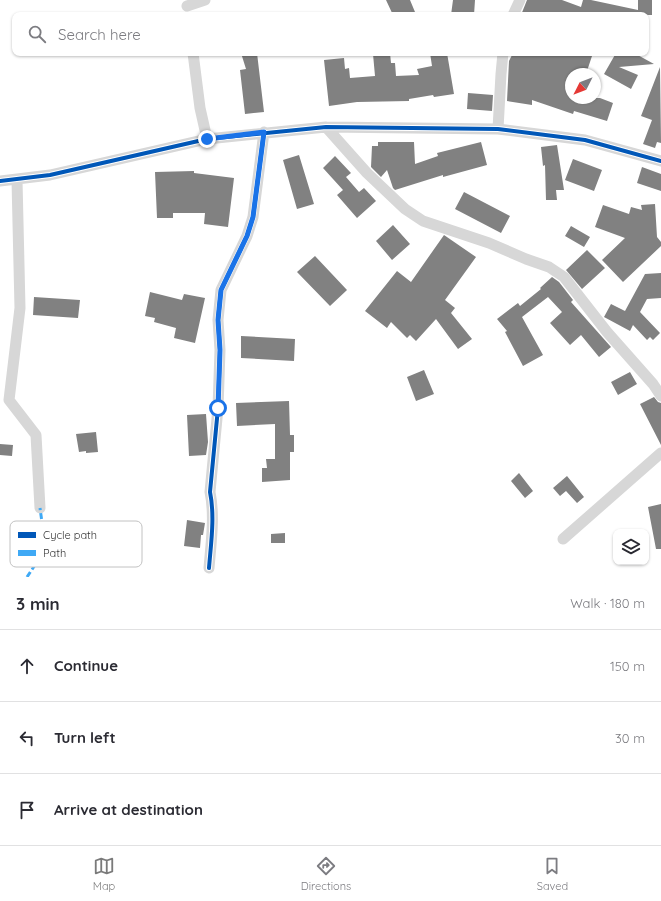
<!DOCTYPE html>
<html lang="en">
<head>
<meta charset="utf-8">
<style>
	body { margin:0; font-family:Quicksand,sans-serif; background:#f2f2f3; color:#2b2b33 }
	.controls { position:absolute; right:12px; bottom:12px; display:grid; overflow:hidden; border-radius:8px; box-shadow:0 1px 3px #0004 }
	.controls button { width:36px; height:36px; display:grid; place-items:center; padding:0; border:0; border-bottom:1px solid #e1e1e2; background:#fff; color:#2b2b33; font:20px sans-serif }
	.compass { position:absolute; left:565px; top:68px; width:36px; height:36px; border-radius:50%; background:#fff; box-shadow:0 1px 3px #0004; rotate:228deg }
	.stop { position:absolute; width:12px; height:12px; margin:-9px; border:3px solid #1a73e8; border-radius:50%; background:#fff }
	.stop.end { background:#1a73e8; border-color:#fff; box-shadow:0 1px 4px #0008 }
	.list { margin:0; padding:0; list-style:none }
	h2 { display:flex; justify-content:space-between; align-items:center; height:52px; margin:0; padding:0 16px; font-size:17px }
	h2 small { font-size:13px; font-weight:400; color:#7c7c81 }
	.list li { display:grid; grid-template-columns:26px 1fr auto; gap:12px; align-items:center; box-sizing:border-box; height:72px; padding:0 16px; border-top:1px solid #e1e1e2 }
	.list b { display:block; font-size:15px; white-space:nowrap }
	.list em { font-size:13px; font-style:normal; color:#7c7c81 }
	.icon { flex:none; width:22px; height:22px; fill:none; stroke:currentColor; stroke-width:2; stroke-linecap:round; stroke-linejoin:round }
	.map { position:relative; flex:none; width:661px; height:577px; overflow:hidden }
	.search { position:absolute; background:#fff; box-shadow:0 1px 3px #0004; left:12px; right:12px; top:12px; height:44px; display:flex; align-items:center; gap:10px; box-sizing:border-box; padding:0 14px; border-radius:8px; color:#7c7c81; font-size:15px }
	.sheet { height:268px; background:#fff }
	nav { display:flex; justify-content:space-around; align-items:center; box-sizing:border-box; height:56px; border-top:1px solid #e1e1e2; background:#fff; font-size:11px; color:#7c7c81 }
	nav a { display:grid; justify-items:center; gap:2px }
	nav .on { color:#7a7a7a }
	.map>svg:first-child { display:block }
	.building { fill:#818181 }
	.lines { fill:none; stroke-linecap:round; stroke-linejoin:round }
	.street { stroke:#d7d7d7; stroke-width:11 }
	.quiet { stroke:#3fa9f5; stroke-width:3; stroke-dasharray:6 3; stroke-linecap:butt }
	.cycleway-casing { stroke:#fff; stroke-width:6 }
	.cycleway { stroke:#0057b8; stroke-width:4 }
	.route { stroke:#1a73e8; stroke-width:5 }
	.key { fill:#fff; stroke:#c2c2c2; stroke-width:1 }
	.key-label { font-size:11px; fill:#333 }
</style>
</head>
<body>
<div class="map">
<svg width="661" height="577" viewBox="0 0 661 577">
	<rect width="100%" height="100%" fill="#fff"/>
	<!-- building -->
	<path class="building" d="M386,0H410L415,12L408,15H393Z
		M453,0H475L474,15H451Z
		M527,0H562L581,7L583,0H591L638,10V0H652V15H521Z
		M241,53H257L264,112L245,114L240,70L246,69Z
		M390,53L391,63H395L396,76L419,75L417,69L432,66L430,53H447L454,94L434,97L433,95L409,99V101L357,102L329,106L324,60L344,58L345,69L349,68L350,78L375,76L373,54Z
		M513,53H593L586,74H571V98H600L613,103L607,121L574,111L573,114L532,100V105L507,101L509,61Z
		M616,53H634L654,64L619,67L638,75L631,89L604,74Z
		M660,67L661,143L657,142L655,148L643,144L652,120L641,116Z
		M468,93L493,95L492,111L467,109Z
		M378,142H414L415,164L438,156L437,153L481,142L487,165L443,177V175L395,190L393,188L387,170L381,177L371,167L372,146H378Z
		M557,145L564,190H556L557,200H546L545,165L543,166L541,147Z
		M299,155L314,204L297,209L283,160Z
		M335,156L351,173L346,177L359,192L364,188L376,201L357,218L337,195L343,190L323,168Z
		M573,159L602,170L594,191L565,180Z
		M642,167L661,174V191L637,183Z
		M194,171V173L234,178L228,227L204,224L205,213H173V218H157L155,172Z
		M464,192L510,216L501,233L455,209Z
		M655,204L657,237L661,242V246L623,282L602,260L625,238L595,227L603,205L629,214L631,207L642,210L641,205Z
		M393,225L410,244L392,260L376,241Z
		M571,226L590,237L584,247L565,236Z
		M444,235L476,257L445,300L455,308L451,313L472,339L458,349L436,319L416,341L410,335L407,338L391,322L387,328L365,311L397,271L411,282Z
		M587,250L605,268L582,289L566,270Z
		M315,256L347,290L330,306L297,272Z
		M661,273V298L647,299L640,312L660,333L653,340L650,337L647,340L633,325L630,331L604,317L611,304L625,311L645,274Z
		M552,277L559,282L573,300L571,302L611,347L599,357L581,335L570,345L550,323L562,312L548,297L522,317L543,355L523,366L505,332L507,331L497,319L518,303L520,306L541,289L540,288Z
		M150,292L182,300L184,294L205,298L195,343L174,338L176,328L154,322L155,318L145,316Z
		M34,297L80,300L78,318L33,315Z
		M241,336L295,339L294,361L241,358Z
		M424,370L434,394L416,401L407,377Z
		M630,372L637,384L618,395L611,382Z
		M654,397L658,402L661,403V445L640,404Z
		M289,401L290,435H294V452H290V480L262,482V468H267L266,459H275V424L237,426L236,403Z
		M206,414L208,442L206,455L189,456L187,415Z
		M96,432L98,452L86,453V451L79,452L76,434Z
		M0,444L13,445L12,456L0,455Z
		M519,473L533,491L525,498L511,481Z
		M567,476L584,497L577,503L566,491L560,496L553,488Z
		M661,504V549H656L648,507Z
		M187,520L205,523L203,535H201L200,548L184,546Z
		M285,533V543H271V534Z"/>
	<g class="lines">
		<!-- street -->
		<path class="street" d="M187,6L205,0
			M513,15L520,0
			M193,53L200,108L207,139
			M326,127L367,173L405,209L423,221L489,243L526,259L549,267L564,277L607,332L653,384L661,396
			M498,129L501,74L503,53
			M17,180L20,308L9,400L36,435L40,508
			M0,181L50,175L207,139L326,127L498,129L585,140L661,161
			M563,539L661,453
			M209,568C211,543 215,516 210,492L218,408L220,350L218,320L221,290L247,236L253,217L264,132"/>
		<!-- quiet -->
		<path class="quiet" d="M27,577L39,559L45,544L40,508"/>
		<defs>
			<path id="cycleway" d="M0,181L50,175L207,139L326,127L498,129L585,140L661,161
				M209,568C211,543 215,516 210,492L218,408L220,350L218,320L221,290L247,236L253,217L264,132"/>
		</defs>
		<!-- cycleway casing -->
		<use href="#cycleway" class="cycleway-casing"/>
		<!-- cycleway -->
		<use href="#cycleway" class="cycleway"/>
	</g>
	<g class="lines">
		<!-- route -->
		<path class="route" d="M207,139L264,132L253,217L247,236L221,290L218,320L220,350L218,408"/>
	</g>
	<!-- legend -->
	<rect x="10" y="521" width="132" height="46" rx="6" class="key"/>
	<rect x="18" y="532" width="18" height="6" fill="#0057b8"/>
	<rect x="18" y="550" width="18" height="6" fill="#3fa9f5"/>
	<g class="key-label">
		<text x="43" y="539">Cycle path</text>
		<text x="43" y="557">Path</text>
	</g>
</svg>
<div class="controls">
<button><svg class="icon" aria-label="layers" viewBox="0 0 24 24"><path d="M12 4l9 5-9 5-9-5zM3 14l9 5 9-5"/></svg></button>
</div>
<svg class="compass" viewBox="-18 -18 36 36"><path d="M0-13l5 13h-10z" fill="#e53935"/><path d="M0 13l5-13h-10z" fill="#7c7c81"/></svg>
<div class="stop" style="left:218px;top:408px"></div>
<div class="stop end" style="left:207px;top:139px"></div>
<div class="search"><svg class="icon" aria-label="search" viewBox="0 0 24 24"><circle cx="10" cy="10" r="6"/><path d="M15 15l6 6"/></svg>Search here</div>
</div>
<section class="sheet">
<h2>3 min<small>Walk · 180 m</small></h2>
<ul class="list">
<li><svg class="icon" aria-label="ahead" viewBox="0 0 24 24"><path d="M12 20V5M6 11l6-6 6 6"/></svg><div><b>Continue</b></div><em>150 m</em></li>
<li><svg class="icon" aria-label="left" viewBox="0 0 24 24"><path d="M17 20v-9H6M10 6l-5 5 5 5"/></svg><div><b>Turn left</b></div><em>30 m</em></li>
<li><svg class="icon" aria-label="arrive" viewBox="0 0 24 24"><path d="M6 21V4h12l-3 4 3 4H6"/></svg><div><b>Arrive at destination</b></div></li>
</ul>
</section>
<nav>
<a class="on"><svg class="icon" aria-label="map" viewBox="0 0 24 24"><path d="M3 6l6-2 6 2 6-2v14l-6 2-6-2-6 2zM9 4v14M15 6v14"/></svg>Map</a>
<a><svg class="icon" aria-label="directions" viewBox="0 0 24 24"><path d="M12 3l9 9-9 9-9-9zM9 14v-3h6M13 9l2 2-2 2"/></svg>Directions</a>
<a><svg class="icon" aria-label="saved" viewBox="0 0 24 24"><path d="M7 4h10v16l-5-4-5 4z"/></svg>Saved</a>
</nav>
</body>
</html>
